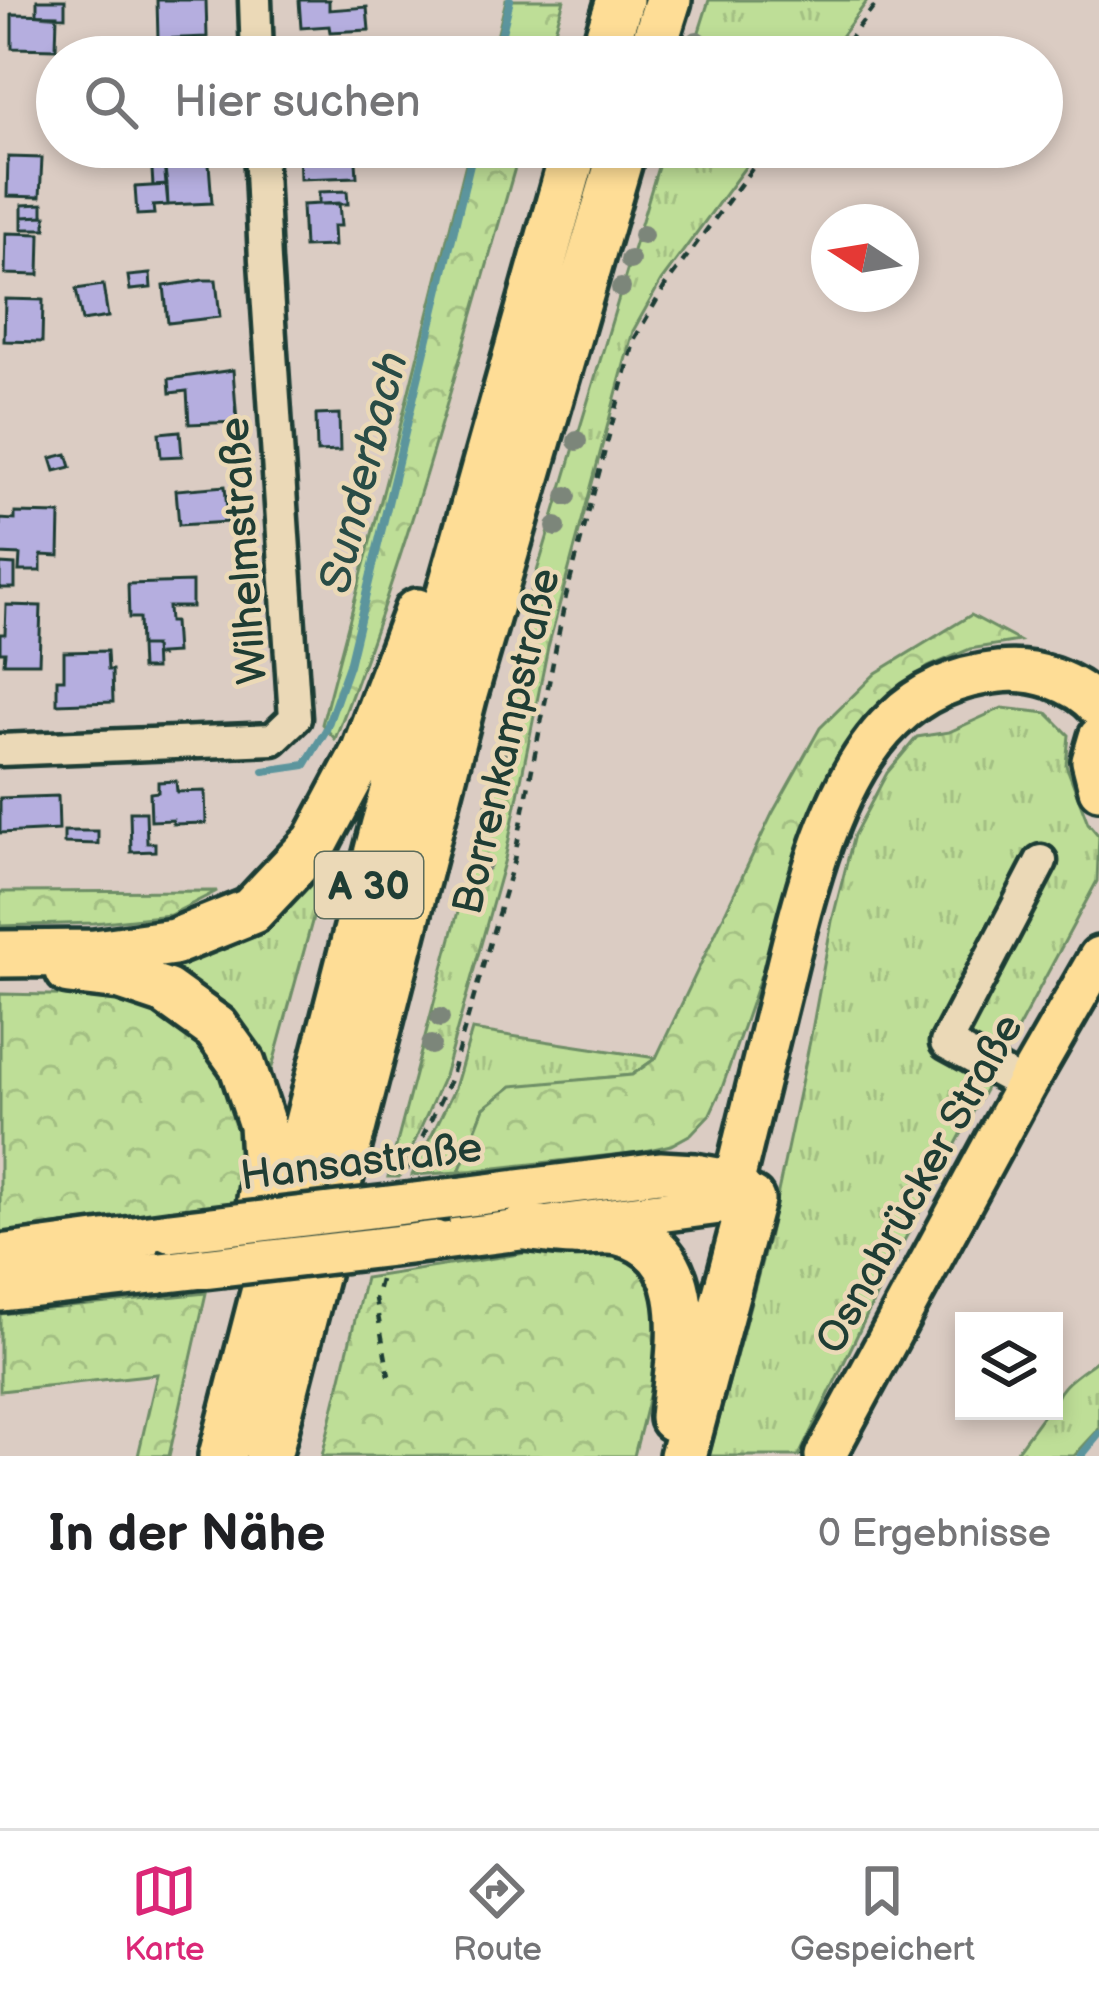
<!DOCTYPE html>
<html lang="de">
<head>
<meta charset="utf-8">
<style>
	body { margin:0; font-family:"Balsamiq Sans",sans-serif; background:#f6f6f6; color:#202124 }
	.controls { position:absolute; right:36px; bottom:36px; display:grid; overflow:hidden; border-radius:0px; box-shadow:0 6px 18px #0003 }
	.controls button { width:108px; height:108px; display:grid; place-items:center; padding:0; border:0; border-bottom:3px solid #e0e0e0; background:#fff; color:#202124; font:60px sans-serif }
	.compass { position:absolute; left:811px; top:204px; width:108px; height:108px; border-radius:50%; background:#fff; box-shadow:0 6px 18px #0003; rotate:282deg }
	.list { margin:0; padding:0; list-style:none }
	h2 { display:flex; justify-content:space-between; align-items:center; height:156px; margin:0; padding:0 48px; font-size:51px }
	h2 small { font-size:39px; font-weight:400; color:#757577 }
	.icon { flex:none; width:66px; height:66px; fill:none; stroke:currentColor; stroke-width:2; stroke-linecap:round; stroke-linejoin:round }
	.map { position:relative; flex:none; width:1099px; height:1456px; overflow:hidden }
	.search { position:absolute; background:#fff; box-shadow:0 6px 18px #0003; left:36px; right:36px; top:36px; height:132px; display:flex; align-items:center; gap:30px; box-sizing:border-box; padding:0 42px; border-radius:66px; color:#757577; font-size:45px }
	.sheet { height:372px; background:#fff }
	nav { display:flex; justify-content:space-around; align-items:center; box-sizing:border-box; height:168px; border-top:3px solid #e0e0e0; background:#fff; font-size:33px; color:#757577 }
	nav a { display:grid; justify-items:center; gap:6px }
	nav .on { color:#db2777 }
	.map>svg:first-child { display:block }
	.grass { fill:url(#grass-tufts); stroke:#6e8e66; stroke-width:3 }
	.forest { fill:url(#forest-crowns); stroke:#6e8e66; stroke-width:3 }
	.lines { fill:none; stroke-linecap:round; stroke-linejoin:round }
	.stream { stroke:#5b959d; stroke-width:8 }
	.building { fill:#b5aedf; stroke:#1f3d34; stroke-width:3 }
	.minor-casing { stroke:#1f3d34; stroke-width:39 }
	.major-casing { stroke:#1f3d34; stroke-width:48 }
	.highway-casing { stroke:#1f3d34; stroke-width:54 }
	.path { stroke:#1f3d34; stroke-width:4.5; stroke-dasharray:9 9; stroke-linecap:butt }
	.minor { stroke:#ebd9b7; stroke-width:30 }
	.major { stroke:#fedd96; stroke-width:39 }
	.highway { stroke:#fedd96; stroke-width:45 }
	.major-bridge-casing { stroke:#1f3d34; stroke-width:48; stroke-linecap:butt }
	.major-bridge { stroke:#fedd96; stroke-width:39 }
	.tree { fill:#7c867a }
	.labels { text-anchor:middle; stroke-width:9; stroke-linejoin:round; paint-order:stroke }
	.shield { fill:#ebd9b7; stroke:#5c6c5b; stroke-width:3 }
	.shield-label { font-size:39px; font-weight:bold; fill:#1f3d34 }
	.street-label { font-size:42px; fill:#1f3d34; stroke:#ebd9b7 }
	.water-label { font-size:45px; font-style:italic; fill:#294c46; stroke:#ebd9b7 }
</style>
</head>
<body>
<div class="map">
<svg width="1099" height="1456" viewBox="0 0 1099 1456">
	<defs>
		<pattern id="grass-tufts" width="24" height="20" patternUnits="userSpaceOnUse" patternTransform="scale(3)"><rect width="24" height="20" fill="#bede97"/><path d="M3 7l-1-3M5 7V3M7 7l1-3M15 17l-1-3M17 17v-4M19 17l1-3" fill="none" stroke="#a3bf83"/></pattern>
		<pattern id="forest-crowns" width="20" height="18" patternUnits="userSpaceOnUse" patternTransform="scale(3)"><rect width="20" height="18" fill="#bede97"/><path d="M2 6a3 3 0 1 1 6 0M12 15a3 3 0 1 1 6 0" fill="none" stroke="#a3bf83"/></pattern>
	</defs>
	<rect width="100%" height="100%" fill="#dbccc3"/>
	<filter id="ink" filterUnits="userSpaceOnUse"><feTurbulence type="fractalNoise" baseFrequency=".00833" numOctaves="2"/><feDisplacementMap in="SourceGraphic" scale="24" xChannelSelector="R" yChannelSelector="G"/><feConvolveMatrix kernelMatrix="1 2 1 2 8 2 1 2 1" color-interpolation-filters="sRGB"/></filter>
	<g filter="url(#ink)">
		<!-- grass -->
		<path class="grass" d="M709,0H868L826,57H691Z
			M664,147H760L661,281L633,331L548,647L505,859L444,1076L399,1177H388L500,752L529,598Z
			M1002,708L1047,713L1069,735L1066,765L1088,823L1099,836L1097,881L891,1265L799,1456H709L768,1239L810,1041L832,921L854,835L887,773L917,737L949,732Z
			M356,797L336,868L327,867L266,1089L129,967L178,952Z
			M472,1030L656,1058L632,1075L512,1087L484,1108L459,1172L412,1175L455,1088Z
			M1099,1359V1429L1074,1456H1013L1046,1411H1054C1054,1386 1081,1373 1099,1359Z"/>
		<!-- forest -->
		<path class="forest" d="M506,0H564L547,57H492Z
			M470,147H521C463,345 411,546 335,739L322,724L396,443Z
			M971,615L1019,641L970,649L928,667L881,704L843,754L823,795L722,1088L710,1114L691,1134L671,1145L640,1152L459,1172L484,1108L512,1086L632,1075L656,1058L772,814L820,728L876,673Z
			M217,891L170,915L94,923L0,926V892Z
			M0,994L99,996L159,1009L206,1043L229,1077L242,1126V1172L236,1202L0,1232Z
			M588,1249C610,1254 641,1258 654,1280C675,1314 643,1418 634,1456H322L365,1278L545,1250Z
			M206,1293L169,1456H138L157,1374L0,1391V1314Z"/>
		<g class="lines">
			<!-- stream -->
			<path class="stream" d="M496,57L510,0
				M264,771L305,765L326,730L349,665L474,147
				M1081,1456L1099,1434"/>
		</g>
		<!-- building -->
		<path class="building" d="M37,0H65V17L37,15Z
			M157,0H206L207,37L158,39Z
			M299,0H329V10L367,7L369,30L330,32L329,26L301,28Z
			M12,14L57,15L56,49L12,48Z
			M299,147H355L357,177L300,179Z
			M208,151L212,203L168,205L163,153Z
			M163,153L167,185L153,186L151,154Z
			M8,157L42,158L40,197L7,196Z
			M167,185L168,205L153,206L154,214L137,215L135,187Z
			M347,191L348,204H319V192Z
			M339,203L341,226H333L334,246L304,247L302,205Z
			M43,204V216L22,217V205Z
			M46,216V229H22V217Z
			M6,233L40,234L39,275L5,274Z
			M150,274L151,288L130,290L128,276Z
			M203,280H216L220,317L168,323L164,286Z
			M103,285L108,317L82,321L76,289Z
			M5,299L43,300L42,342L4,341Z
			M233,370L237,422L189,424L187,391L170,393L169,379Z
			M339,414L340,451L317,452L316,415Z
			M180,431L182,456L161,457L159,433Z
			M67,454L71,467L55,471L51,458Z
			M225,486L228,522L179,525L176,490Z
			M15,513L60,514L59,556L41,555V571H19L20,555L0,554V519L15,520Z
			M0,564L15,565V588H0Z
			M192,582V607H168L169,622H174L176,653L159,654L160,656H155L154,646H140L139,618H129L128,584Z
			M6,605L41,606L39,663H4L5,652H0V634H5Z
			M140,646H154L155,669H141Z
			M107,651L108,670H112L113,702L57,704V679H64V652Z
			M176,781L177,792L205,791L206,823L173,824V820L151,821L150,793L158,792V782Z
			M58,796L59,830L0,833V798Z
			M130,812H146L147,843H155V851L131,852Z
			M64,831H98V844L64,843Z"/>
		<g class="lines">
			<defs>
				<path id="minor" d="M255,0L257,57
					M0,750L273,739L295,718L265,261L260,147
					M1025,1086L946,1043L1041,861"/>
				<path id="major" d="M1099,737L1092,761L1099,789
					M447,1199L660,1172L695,1174L734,1181L751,1200
					M729,1201C744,1139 760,1077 775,1014C798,924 824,786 893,720C922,691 959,676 999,672C1034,668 1075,681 1099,708
					M435,1241L751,1200
					M0,1255L170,1232
					M0,1291L160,1273
					M825,1456L1025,1086L1099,957"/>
				<path id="highway" d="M602,57L620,0
					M650,57L668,0
					M0,954L95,953L174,942L251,911L316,842L364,752L417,612
					M69,971L121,977L166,992L216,1028L242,1064L262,1125L265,1172L258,1220
					M526,1227C542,1229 557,1232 573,1232C588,1233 605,1229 619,1232C703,1251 678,1356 673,1418
					M222,1456L384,827L575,147
					M268,1456L464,694L623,147
					M683,1456L751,1200"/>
			</defs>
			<!-- minor casing -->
			<use href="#minor" class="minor-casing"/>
			<!-- major casing -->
			<use href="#major" class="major-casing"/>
			<!-- highway casing -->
			<use href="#highway" class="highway-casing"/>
			<!-- path -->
			<path class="path" d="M836,57L879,0
				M407,1170L449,1082L514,860L566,596L635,338L665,286L768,147
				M380,1280L375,1299L389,1376"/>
			<!-- minor -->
			<use href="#minor" class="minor"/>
			<!-- major -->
			<use href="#major" class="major"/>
			<!-- highway -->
			<use href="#highway" class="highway"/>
			<defs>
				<path id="major-bridge" d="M170,1232L447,1199
					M160,1273L435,1241"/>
			</defs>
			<!-- major-bridge casing -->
			<use href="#major-bridge" class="major-bridge-casing"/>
			<!-- major-bridge -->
			<use href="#major-bridge" class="major-bridge"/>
		</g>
		<!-- trees -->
		<g class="tree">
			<circle cx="697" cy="41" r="10"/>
			<circle cx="643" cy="235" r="10"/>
			<circle cx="630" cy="260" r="10"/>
			<circle cx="621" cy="288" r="10"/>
			<circle cx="577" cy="441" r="10"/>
			<circle cx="567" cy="496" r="10"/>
			<circle cx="556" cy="527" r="10"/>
			<circle cx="510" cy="747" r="10"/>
			<circle cx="482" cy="863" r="10"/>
			<circle cx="440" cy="1018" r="10"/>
			<circle cx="431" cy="1045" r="10"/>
		</g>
	</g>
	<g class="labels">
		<!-- shield labels -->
		<rect class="shield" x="315" y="852" width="108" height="66" rx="9"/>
		<g class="shield-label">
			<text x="369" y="899">A 30</text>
		</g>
		<!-- street labels -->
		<g class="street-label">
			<text transform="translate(242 551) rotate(-94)" y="15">Wilhelmstraße</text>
			<text transform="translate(505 741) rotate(-77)" y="15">Borrenkampstraße</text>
			<text transform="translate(361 1160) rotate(-7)" y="15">Hansastraße</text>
			<text transform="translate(918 1183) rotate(-61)" y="15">Osnabrücker Straße</text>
		</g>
		<!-- water labels -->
		<g class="water-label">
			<text transform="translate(362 472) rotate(-76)" y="16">Sunderbach</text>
		</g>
	</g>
</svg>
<div class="controls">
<button><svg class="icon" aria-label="layers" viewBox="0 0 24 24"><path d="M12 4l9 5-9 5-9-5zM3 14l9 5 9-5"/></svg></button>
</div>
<svg class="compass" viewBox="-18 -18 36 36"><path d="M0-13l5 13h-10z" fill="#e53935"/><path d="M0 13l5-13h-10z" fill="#757577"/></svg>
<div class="search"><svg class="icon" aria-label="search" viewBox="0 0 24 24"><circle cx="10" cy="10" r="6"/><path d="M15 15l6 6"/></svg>Hier suchen</div>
</div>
<section class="sheet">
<h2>In der Nähe<small>0 Ergebnisse</small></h2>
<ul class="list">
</ul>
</section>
<nav>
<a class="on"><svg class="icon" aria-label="map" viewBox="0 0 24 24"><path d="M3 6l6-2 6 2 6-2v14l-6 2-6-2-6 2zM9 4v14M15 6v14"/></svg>Karte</a>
<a><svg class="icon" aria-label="directions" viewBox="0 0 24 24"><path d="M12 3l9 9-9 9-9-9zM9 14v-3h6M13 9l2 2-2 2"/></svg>Route</a>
<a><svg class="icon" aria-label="saved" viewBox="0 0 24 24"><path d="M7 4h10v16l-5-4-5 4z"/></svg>Gespeichert</a>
</nav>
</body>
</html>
